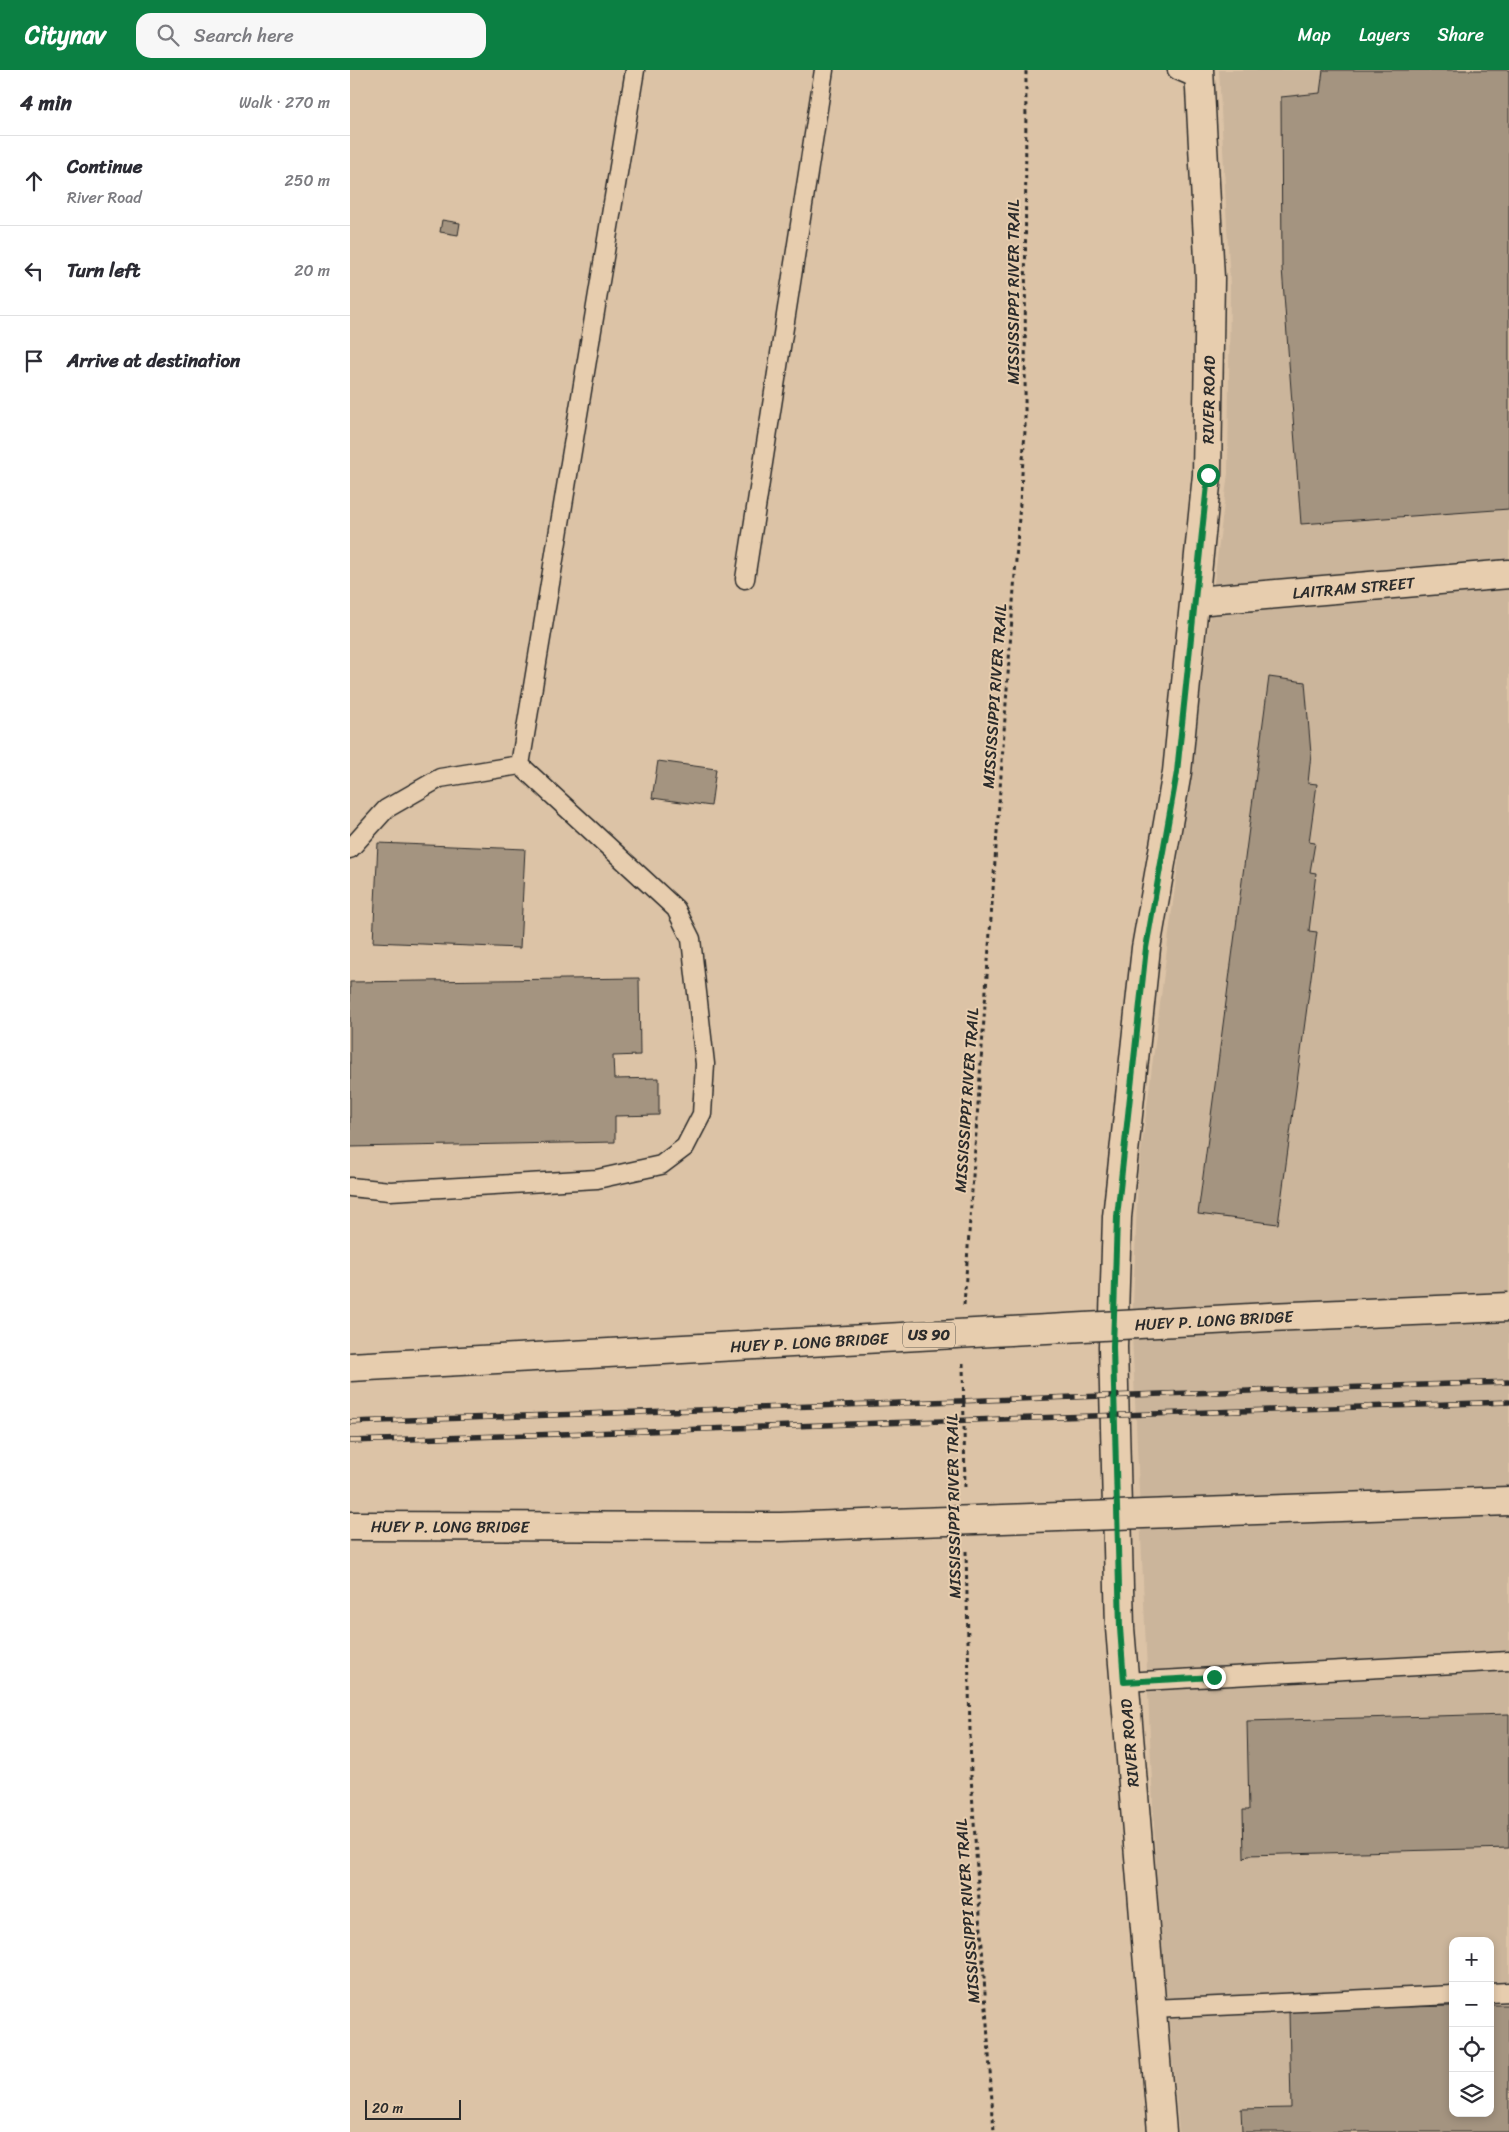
<!DOCTYPE html>
<html lang="en">
<head>
<meta charset="utf-8">
<style>
	body { margin:0; font-family:Sriracha,sans-serif; background:#f7f7f7; color:#2b2b33 }
	.controls { position:absolute; right:15px; bottom:15px; display:grid; overflow:hidden; border-radius:10px; box-shadow:0 2px 8px #0003 }
	.controls button { width:45px; height:45px; display:grid; place-items:center; padding:0; border:0; border-bottom:1px solid #e1e1e2; background:#fff; color:#2b2b33; font:25px sans-serif }
	.scale { position:absolute; left:15px; bottom:12px; width:96px; box-sizing:border-box; padding-left:5px; border:2px solid #2b2b2b; border-top:0; font-size:14px; line-height:18px; white-space:nowrap; color:#2b2b2b; -webkit-text-stroke:4px #e7cdae; paint-order:stroke }
	.stop { position:absolute; width:15px; height:15px; margin:-11px; border:4px solid #0b8043; border-radius:50%; background:#fff }
	.stop.end { background:#0b8043; border-color:#fff; box-shadow:0 1px 5px #0008 }
	.list { margin:0; padding:0; list-style:none }
	h2 { display:flex; justify-content:space-between; align-items:center; height:65px; margin:0; padding:0 20px; font-size:21px }
	h2 small { font-size:16px; font-weight:400; color:#7c7c81 }
	.list li { display:grid; grid-template-columns:32px 1fr auto; gap:15px; align-items:center; box-sizing:border-box; height:90px; padding:0 20px; border-top:1px solid #e1e1e2 }
	.list b { display:block; font-size:19px; white-space:nowrap }
	.list p { margin:0; font-size:16px; white-space:nowrap; color:#7c7c81 }
	.list em { font-size:16px; font-style:normal; color:#7c7c81 }
	.icon { flex:none; width:28px; height:28px; fill:none; stroke:currentColor; stroke-width:2; stroke-linecap:round; stroke-linejoin:round }
	.map { position:relative; flex:none; width:1159px; height:2062px; overflow:hidden }
	header { display:flex; align-items:center; gap:30px; box-sizing:border-box; height:70px; padding:0 25px; background:#0b8043; color:#fff }
	header strong { font-size:24px }
	nav { display:flex; gap:28px; margin-inline-start:auto; font-size:18px }
	.search { width:350px; height:45px; background:#f7f7f7; display:flex; align-items:center; gap:12px; box-sizing:border-box; padding:0 18px; border-radius:15px; color:#7c7c81; font-size:19px }
	main { display:flex }
	aside { flex:1; background:#fff }
	.map>svg:first-child { display:block }
	.built { fill:#cbb59b; fill-rule:evenodd }
	.building { fill:#a49480; stroke:#2b2b2b }
	.lines { fill:none; stroke-linecap:round; stroke-linejoin:round }
	.lane-casing { stroke:#2b2b2b; stroke-width:21 }
	.street-casing { stroke:#2b2b2b; stroke-width:31 }
	.secondary-casing { stroke:#2b2b2b; stroke-width:31 }
	.path { stroke:#2b2b2b; stroke-width:3; stroke-dasharray:4 4; stroke-linecap:butt }
	.lane { stroke:#e7cdae; stroke-width:18 }
	.street { stroke:#e7cdae; stroke-width:28 }
	.secondary { stroke:#e7cdae; stroke-width:28 }
	.rail-casing { stroke:#2b2b2b; stroke-width:5.5 }
	.rail { stroke:#e7cdae; stroke-width:4; stroke-dasharray:11; stroke-linecap:butt }
	.highway-bridge-casing { stroke:#2b2b2b; stroke-width:31; stroke-linecap:butt }
	.highway-bridge { stroke:#e7cdae; stroke-width:28 }
	.route { stroke:#0b8043; stroke-width:6 }
	.labels { text-anchor:middle; stroke-width:4; stroke-linejoin:round; paint-order:stroke }
	.shield { fill:#e7cdae; stroke:#635c52; stroke-width:1 }
	.shield-label { font-size:15px; font-weight:bold; fill:#2b2b2b }
	.street-label { font-size:16px; fill:#2b2b2b; stroke:#e7cdae }
</style>
</head>
<body>
<header>
<strong>Citynav</strong>
<div class="search"><svg class="icon" aria-label="search" viewBox="0 0 24 24"><circle cx="10" cy="10" r="6"/><path d="M15 15l6 6"/></svg>Search here</div>
<nav><a>Map</a><a>Layers</a><a>Share</a></nav>
</header>
<main>
<aside>
<h2>4 min<small>Walk · 270 m</small></h2>
<ul class="list">
<li><svg class="icon" aria-label="ahead" viewBox="0 0 24 24"><path d="M12 20V5M6 11l6-6 6 6"/></svg><div><b>Continue</b><p>River Road</p></div><em>250 m</em></li>
<li><svg class="icon" aria-label="left" viewBox="0 0 24 24"><path d="M17 20v-9H6M10 6l-5 5 5 5"/></svg><div><b>Turn left</b></div><em>20 m</em></li>
<li><svg class="icon" aria-label="arrive" viewBox="0 0 24 24"><path d="M6 21V4h12l-3 4 3 4H6"/></svg><div><b>Arrive at destination</b></div></li>
</ul>
</aside>
<div class="map">
<svg width="1159" height="2062" viewBox="0 0 1159 2062">
	<rect width="100%" height="100%" fill="#dcc3a6"/>
	<filter id="ink" filterUnits="userSpaceOnUse"><feTurbulence type="fractalNoise" baseFrequency=".02" numOctaves="2"/><feDisplacementMap in="SourceGraphic" scale="10" xChannelSelector="R" yChannelSelector="G"/><feConvolveMatrix kernelMatrix="1 2 1 2 8 2 1 2 1" color-interpolation-filters="sRGB"/></filter>
	<g filter="url(#ink)">
		<!-- built -->
		<path class="built" d="M869,0H1159V2062H829L807,1825L782,1263L788,1106L878,403L880,215ZM1103,1871H1140V2043H1103Z"/>
		<!-- building -->
		<path class="building" d="M973,0H1159V439L951,454L932,198L931,27L970,23Z
			M92,150L110,153L108,165L90,162Z
			M919,607L955,612L961,684L958,713L967,714L959,772L965,773L960,802L966,803L959,861L967,862L928,1154L848,1144Z
			M308,691L366,699L361,736L302,728Z
			M28,773L175,779L170,878L23,872Z
			M289,908L290,985L263,986L264,1009L309,1008V1045L265,1046V1072L0,1077V912Z
			M1159,1644V1778L898,1785L894,1789L893,1740H899L897,1651Z
			M1140,1935H1159V2062H892L891,2039L941,2038L939,1941H955V1939L1103,1936V2043H1140Z"/>
		<g class="lines">
			<defs>
				<path id="lane" d="M827,0L850,10
					M395,509L474,0
					M170,695L285,0
					M0,779L36,739L90,708L170,695
					M0,1117L40,1121L247,1109L311,1095L335,1077L352,1044L355,994L341,869L326,839L170,695
					M774,1612L1159,1591
					M1140,1923L1159,1922
					M802,1939L1103,1925"/>
				<g id="street">
					<path id="s1" d="M846,531L1159,504"/>
				</g>
				<g id="secondary">
					<path id="s2" d="M812,2062L770,1558L763,1277L767,1147L796,878L827,702L857,405L860,208L849,0"/>
				</g>
			</defs>
			<!-- lane casing -->
			<use href="#lane" class="lane-casing"/>
			<!-- street casing -->
			<use href="#street" class="street-casing"/>
			<!-- secondary casing -->
			<use href="#secondary" class="secondary-casing"/>
			<!-- path -->
			<path class="path" d="M614,1235L675,361L676,0
				M613,1293L615,1420
				M616,1481L621,1706L644,2062"/>
			<!-- lane -->
			<use href="#lane" class="lane"/>
			<!-- street -->
			<use href="#street" class="street"/>
			<!-- secondary -->
			<use href="#secondary" class="secondary"/>
			<defs>
				<path id="rail" d="M0,1352L1159,1312
					M0,1371L1159,1332"/>
			</defs>
			<!-- rail casing -->
			<use href="#rail" class="rail-casing"/>
			<!-- rail -->
			<use href="#rail" class="rail"/>
			<defs>
				<g id="highway-bridge">
					<path id="s3" d="M0,1297L919,1247L1159,1237"/>
					<path id="s4" d="M0,1456L431,1457L1159,1431"/>
				</g>
			</defs>
			<!-- highway-bridge casing -->
			<use href="#highway-bridge" class="highway-bridge-casing"/>
			<!-- highway-bridge -->
			<use href="#highway-bridge" class="highway-bridge"/>
		</g>
	</g>
	<g class="lines" filter="url(#ink)">
		<!-- route -->
		<path class="route" d="M858,405L827,702L796,878L767,1147L763,1277L770,1558L774,1612L864,1607"/>
	</g>
	<g class="labels">
		<!-- shield labels -->
		<rect class="shield" x="553" y="1252.5" width="52" height="25" rx="4"/>
		<g class="shield-label">
			<text x="579" y="1270">US 90</text>
		</g>
		<!-- street labels -->
		<g class="street-label">
			<text transform="translate(663 222) rotate(-90)" y="6">MISSISSIPPI RIVER TRAIL</text>
			<text dy="6" stroke="none"><textPath href="#s2" startOffset="1740">RIVER ROAD</textPath></text>
			<text dy="6" stroke="none"><textPath href="#s1" startOffset="158">LAITRAM STREET</textPath></text>
			<text transform="translate(644 626) rotate(-86)" y="6">MISSISSIPPI RIVER TRAIL</text>
			<text transform="translate(616 1030) rotate(-86)" y="6">MISSISSIPPI RIVER TRAIL</text>
			<text dy="6" stroke="none"><textPath href="#s3" startOffset="865">HUEY P. LONG BRIDGE</textPath></text>
			<text dy="6" stroke="none"><textPath href="#s3" startOffset="460">HUEY P. LONG BRIDGE</textPath></text>
			<text transform="translate(603 1436) rotate(-91)" y="6">MISSISSIPPI RIVER TRAIL</text>
			<text dy="6" stroke="none"><textPath href="#s4" startOffset="100">HUEY P. LONG BRIDGE</textPath></text>
			<text transform="translate(779 1673) rotate(-95)" y="6">RIVER ROAD</text>
			<text transform="translate(617 1841) rotate(-94)" y="6">MISSISSIPPI RIVER TRAIL</text>
		</g>
	</g>
</svg>
<div class="controls">
<button>+</button>
<button>−</button>
<button><svg class="icon" aria-label="locate" viewBox="0 0 24 24"><circle cx="12" cy="12" r="6"/><path d="M12 2v4M12 18v4M2 12h4M18 12h4"/></svg></button>
<button><svg class="icon" aria-label="layers" viewBox="0 0 24 24"><path d="M12 4l9 5-9 5-9-5zM3 14l9 5 9-5"/></svg></button>
</div>
<div class="scale">20 m</div>
<div class="stop" style="left:858px;top:405px"></div>
<div class="stop end" style="left:864px;top:1607px"></div>
</div>
</main>
</body>
</html>
